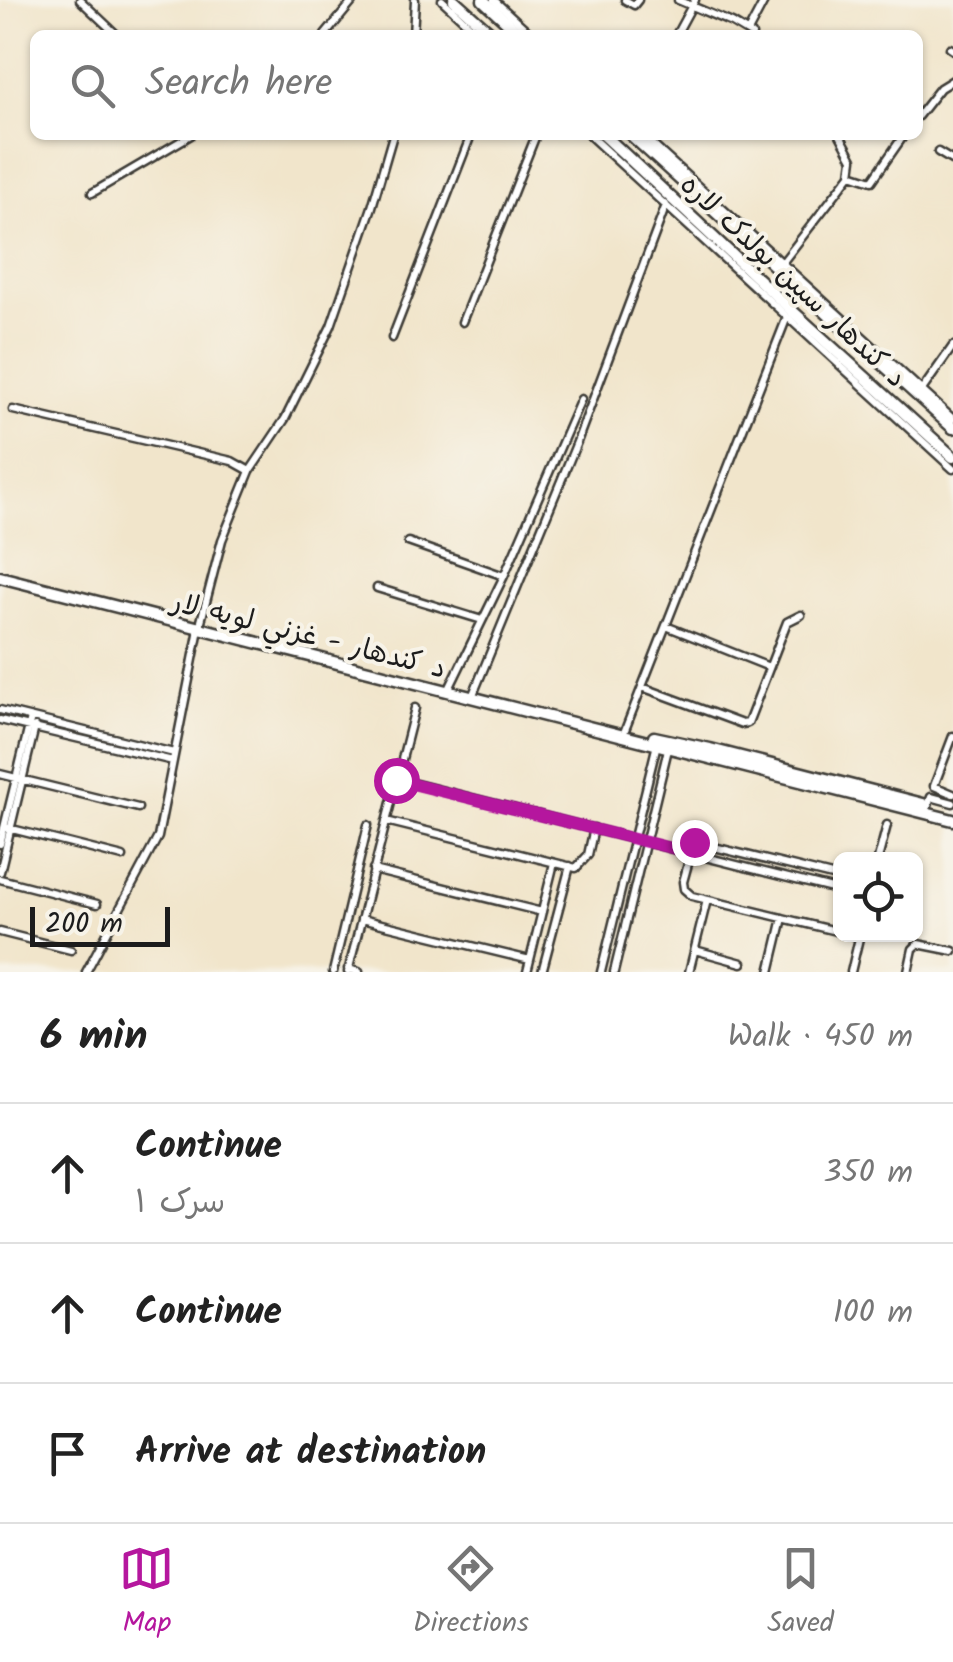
<!DOCTYPE html>
<html lang="en">
<head>
<meta charset="utf-8">
<style>
	body { margin:0; font-family:Kalam,"Playpen Sans Arabic",sans-serif; background:#f2f2f2; color:#222 }
	.controls { position:absolute; right:30px; bottom:30px; display:grid; overflow:hidden; border-radius:15px; box-shadow:0 2px 8px #0004 }
	.controls button { width:90px; height:90px; display:grid; place-items:center; padding:0; border:0; border-bottom:2px solid #e0e0e0; background:#fff; color:#222; font:50px sans-serif }
	.scale { position:absolute; left:30px; bottom:25px; width:140px; box-sizing:border-box; padding-left:10px; border:5px solid #1c1c1c; border-top:0; font-size:28px; line-height:35px; white-space:nowrap; color:#1c1c1c; -webkit-text-stroke:8px #f7f3e8; paint-order:stroke }
	.stop { position:absolute; width:30px; height:30px; margin:-22px; border:8px solid #b5179e; border-radius:50%; background:#fff }
	.stop.end { background:#b5179e; border-color:#fff; box-shadow:0 2px 10px #0008 }
	.list { margin:0; padding:0; list-style:none }
	h2 { display:flex; justify-content:space-between; align-items:center; height:130px; margin:0; padding:0 40px; font-size:42px }
	h2 small { font-size:32px; font-weight:400; color:#767676 }
	.list li { display:grid; grid-template-columns:65px 1fr auto; gap:30px; align-items:center; box-sizing:border-box; height:140px; padding:0 40px; border-top:2px solid #e0e0e0 }
	.list b { display:block; font-size:38px; white-space:nowrap }
	.list p { margin:0; font-size:32px; white-space:nowrap; color:#767676 }
	.list em { font-size:32px; font-style:normal; color:#767676 }
	.icon { flex:none; width:55px; height:55px; fill:none; stroke:currentColor; stroke-width:2; stroke-linecap:round; stroke-linejoin:round }
	.map { position:relative; flex:none; width:953px; height:972px; overflow:hidden }
	.search { position:absolute; background:#fff; box-shadow:0 2px 8px #0004; left:30px; right:30px; top:30px; height:110px; display:flex; align-items:center; gap:25px; box-sizing:border-box; padding:0 35px; border-radius:15px; color:#767676; font-size:38px }
	.sheet { height:550px; background:#fff }
	nav { display:flex; justify-content:space-around; align-items:center; box-sizing:border-box; height:140px; border-top:2px solid #e0e0e0; background:#fff; font-size:28px; color:#767676 }
	nav a { display:grid; justify-items:center; gap:5px }
	nav .on { color:#b5179e }
	.map>svg:first-child { display:block }
	.lines { fill:none; stroke-linecap:round; stroke-linejoin:round }
	.minor-casing { stroke:#3c3a36; stroke-width:11 }
	.highway-casing { stroke:#3c3a36; stroke-width:15 }
	.minor { stroke:#fff; stroke-width:6 }
	.highway { stroke:#fff; stroke-width:10 }
	.route { stroke:#b5179e; stroke-width:12 }
	.labels { text-anchor:middle; stroke-width:8; stroke-linejoin:round; paint-order:stroke }
	.street-label { font-size:28px; fill:#1c1c1c; stroke:#f7f3e8 }
</style>
</head>
<body>
<div class="map">
<svg width="953" height="972" viewBox="0 0 953 972">
	<rect width="100%" height="100%" fill="#f7f3e8"/>
	<filter id="ink" filterUnits="userSpaceOnUse"><feTurbulence type="fractalNoise" baseFrequency=".01" numOctaves="2"/><feDisplacementMap in="SourceGraphic" scale="20" xChannelSelector="R" yChannelSelector="G"/><feConvolveMatrix kernelMatrix="1 2 1 2 8 2 1 2 1" color-interpolation-filters="sRGB"/></filter>
	<filter id="wash" filterUnits="userSpaceOnUse"><feTurbulence type="fractalNoise" baseFrequency=".0048" numOctaves="4" result="noise"/><feDisplacementMap in="SourceGraphic" scale="40" xChannelSelector="R" yChannelSelector="G"/><feGaussianBlur stdDeviation="2.25" result="paint"/><feColorMatrix in="noise" values="0 0 0 0 0 0 0 0 0 0 0 0 0 0 0 0 0 1.4 0 .05"/><feComposite in="paint" operator="in"/></filter>
	<g filter="url(#wash)">
		<rect width="100%" height="100%" fill="#f1e5cb"/>
	</g>
	<g filter="url(#ink)">
		<g class="lines">
			<defs>
				<path id="minor" d="M80,0L117,35
					M442,0L480,35
					M494,0L532,35
					M625,0L634,5L638,0
					M678,0L732,23L752,35
					M748,32L765,0
					M325,35L354,0
					M413,35L415,0
					M676,35L695,0
					M950,48L953,50
					M918,116L940,88L953,80
					M589,135L953,469
					M642,135L953,419
					M840,135L853,159L851,174
					M938,152L953,161
					M92,193L191,135
					M782,263L851,174L872,181L904,135
					M462,322L536,135
					M392,338L471,135
					M922,390L953,346
					M13,410L232,461L250,471
					M408,542L504,576
					M377,588L482,620
					M666,626L769,667
					M642,687L742,724L748,723L787,622L801,615
					M448,691L504,576L581,399
					M472,697L577,442L666,205
					M0,710L174,753
					M0,720L173,761
					M623,735L787,317
					M953,736L934,786L953,794
					M0,774L138,808
					M396,779L840,891
					M926,812L931,797L953,803
					M386,821L576,868L588,855L594,828
					M8,828L123,857
					M0,844L31,718
					M878,859L887,825
					M373,870L542,912
					M0,872L35,727
					M840,878L694,842L683,882L684,889L692,896L840,932
					M0,879L97,904
					M361,919L530,960
					M0,932L71,950
					M849,934L859,937
					M695,950L742,963
					M348,969L359,972
					M86,972L158,837L199,629L222,540L250,471L285,419L331,326L372,207L393,135
					M333,972L368,825
					M348,972L415,708
					M527,972L554,863
					M542,972L570,866
					M601,972L657,744
					M614,972L669,745
					M689,972L707,900
					M770,972L783,918
					M851,972L860,934
					M908,972L913,949L918,944L953,951"/>
				<path id="highway" d="M454,0L493,35
					M483,0L521,35
					M604,135L790,309L953,457
					M631,135L953,428
					M0,577L953,820
					M654,737L710,749L923,804"/>
			</defs>
			<!-- minor casing -->
			<use href="#minor" class="minor-casing"/>
			<!-- highway casing -->
			<use href="#highway" class="highway-casing"/>
			<!-- minor -->
			<use href="#minor" class="minor"/>
			<!-- highway -->
			<use href="#highway" class="highway"/>
		</g>
	</g>
	<g class="lines" filter="url(#ink)">
		<!-- route -->
		<path class="route" d="M396,780L691,853L694,842"/>
	</g>
	<g class="labels">
		<!-- street labels -->
		<g class="street-label">
			<text transform="translate(794 280) rotate(43)" y="10">د کندهار سپین بولدک لاره</text>
			<text transform="translate(309 634) rotate(14)" y="10">د کندهار - غزني لويه لار</text>
		</g>
	</g>
</svg>
<div class="controls">
<button><svg class="icon" aria-label="locate" viewBox="0 0 24 24"><circle cx="12" cy="12" r="6"/><path d="M12 2v4M12 18v4M2 12h4M18 12h4"/></svg></button>
</div>
<div class="scale">200 m</div>
<div class="stop" style="left:396px;top:780px"></div>
<div class="stop end" style="left:694px;top:842px"></div>
<div class="search"><svg class="icon" aria-label="search" viewBox="0 0 24 24"><circle cx="10" cy="10" r="6"/><path d="M15 15l6 6"/></svg>Search here</div>
</div>
<section class="sheet">
<h2>6 min<small>Walk · 450 m</small></h2>
<ul class="list">
<li><svg class="icon" aria-label="ahead" viewBox="0 0 24 24"><path d="M12 20V5M6 11l6-6 6 6"/></svg><div><b>Continue</b><p>سرک ۱</p></div><em>350 m</em></li>
<li><svg class="icon" aria-label="ahead" viewBox="0 0 24 24"><path d="M12 20V5M6 11l6-6 6 6"/></svg><div><b>Continue</b></div><em>100 m</em></li>
<li><svg class="icon" aria-label="arrive" viewBox="0 0 24 24"><path d="M6 21V4h12l-3 4 3 4H6"/></svg><div><b>Arrive at destination</b></div></li>
</ul>
</section>
<nav>
<a class="on"><svg class="icon" aria-label="map" viewBox="0 0 24 24"><path d="M3 6l6-2 6 2 6-2v14l-6 2-6-2-6 2zM9 4v14M15 6v14"/></svg>Map</a>
<a><svg class="icon" aria-label="directions" viewBox="0 0 24 24"><path d="M12 3l9 9-9 9-9-9zM9 14v-3h6M13 9l2 2-2 2"/></svg>Directions</a>
<a><svg class="icon" aria-label="saved" viewBox="0 0 24 24"><path d="M7 4h10v16l-5-4-5 4z"/></svg>Saved</a>
</nav>
</body>
</html>
